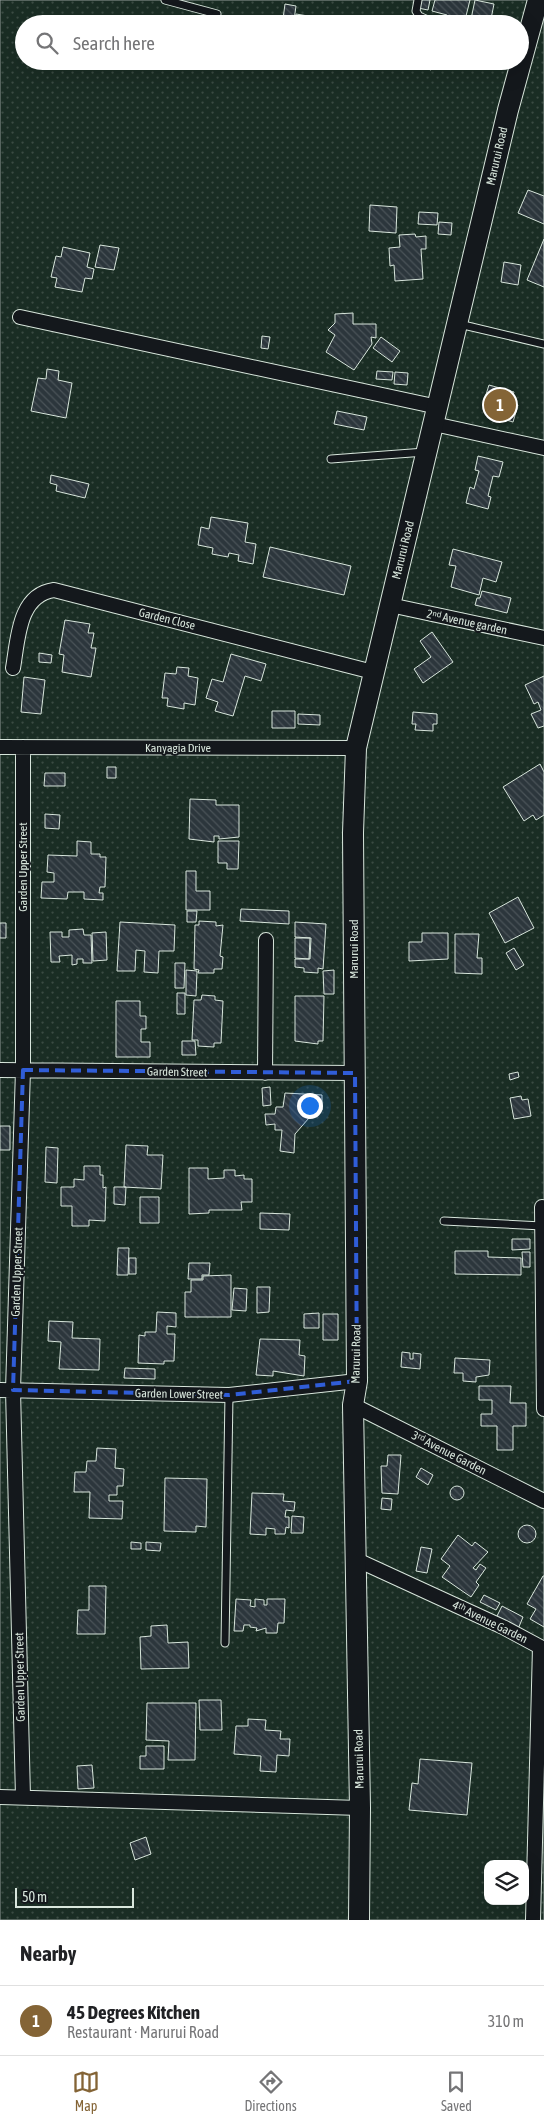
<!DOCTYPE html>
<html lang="en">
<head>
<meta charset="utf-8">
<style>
	body { margin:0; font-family:"Asap Condensed",sans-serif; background:#f6f6f6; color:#202124 }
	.controls { position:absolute; right:15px; bottom:15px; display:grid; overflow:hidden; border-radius:10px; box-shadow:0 5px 20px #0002 }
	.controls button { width:45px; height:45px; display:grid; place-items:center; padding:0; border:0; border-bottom:1px solid #e0e0e0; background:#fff; color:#202124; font:25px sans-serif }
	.scale { position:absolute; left:15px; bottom:12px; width:119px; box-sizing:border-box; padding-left:5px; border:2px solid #d8e6dc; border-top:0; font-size:14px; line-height:18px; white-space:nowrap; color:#d8e6dc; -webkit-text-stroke:4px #14181c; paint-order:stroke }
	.you { position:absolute; left:309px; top:1105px; width:18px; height:18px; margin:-12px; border:4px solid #fff; border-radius:50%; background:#1a73e8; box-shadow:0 0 0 8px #1a73e833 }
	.badge { display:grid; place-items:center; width:32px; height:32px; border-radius:50%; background:#846436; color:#fff; font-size:16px; font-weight:700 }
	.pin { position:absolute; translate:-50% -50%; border:2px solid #fff; box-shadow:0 1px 5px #0006 }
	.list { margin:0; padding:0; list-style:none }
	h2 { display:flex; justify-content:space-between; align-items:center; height:65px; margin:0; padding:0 20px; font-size:21px }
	h2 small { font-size:16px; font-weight:400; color:#757577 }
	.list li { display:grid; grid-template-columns:32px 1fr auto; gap:15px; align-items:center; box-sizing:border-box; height:70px; padding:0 20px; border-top:1px solid #e0e0e0 }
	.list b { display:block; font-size:19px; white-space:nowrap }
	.list p { margin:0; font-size:16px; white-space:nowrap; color:#757577 }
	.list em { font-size:16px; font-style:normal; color:#757577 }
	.icon { flex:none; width:28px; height:28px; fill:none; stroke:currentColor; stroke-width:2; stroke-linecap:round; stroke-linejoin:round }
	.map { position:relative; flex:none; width:544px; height:1920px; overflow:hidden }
	.search { position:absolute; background:#fff; box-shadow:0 5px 20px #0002; left:15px; right:15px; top:15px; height:55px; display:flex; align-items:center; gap:12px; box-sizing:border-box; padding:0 18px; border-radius:28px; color:#757577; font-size:19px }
	.sheet { height:135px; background:#fff }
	nav { display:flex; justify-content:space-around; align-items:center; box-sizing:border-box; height:70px; border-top:1px solid #e0e0e0; background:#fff; font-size:14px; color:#757577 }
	nav a { display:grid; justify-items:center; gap:2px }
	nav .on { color:#846436 }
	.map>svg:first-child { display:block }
	.grass { fill:url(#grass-dots); stroke:#939e99; fill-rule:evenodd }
	.building { fill:url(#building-back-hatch); stroke:#d8e6dc }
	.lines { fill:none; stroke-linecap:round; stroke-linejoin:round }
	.lane-casing { stroke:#d8e6dc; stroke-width:9 }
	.street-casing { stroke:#d8e6dc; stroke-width:16 }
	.secondary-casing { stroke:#d8e6dc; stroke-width:22 }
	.lane { stroke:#14181c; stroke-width:7 }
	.street { stroke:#14181c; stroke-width:14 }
	.secondary { stroke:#14181c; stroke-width:20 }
	.marked { fill:none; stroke:#305dd8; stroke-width:4; stroke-dasharray:10 6; stroke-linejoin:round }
	.labels { text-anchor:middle; stroke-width:4; stroke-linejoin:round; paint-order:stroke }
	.street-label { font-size:12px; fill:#d8e6dc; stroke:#14181c }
</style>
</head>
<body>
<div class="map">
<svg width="544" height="1920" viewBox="0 0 544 1920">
	<defs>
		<pattern id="grass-dots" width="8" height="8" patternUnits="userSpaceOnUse" patternTransform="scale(1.25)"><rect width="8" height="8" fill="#1a2d24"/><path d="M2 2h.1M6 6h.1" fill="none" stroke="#3b4b43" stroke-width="1.8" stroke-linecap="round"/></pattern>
		<pattern id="building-back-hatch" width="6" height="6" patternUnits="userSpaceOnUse" patternTransform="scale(1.25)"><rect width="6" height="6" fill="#2c363c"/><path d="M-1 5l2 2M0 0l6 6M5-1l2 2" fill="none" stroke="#4a5358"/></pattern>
	</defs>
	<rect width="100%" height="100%" fill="#14181c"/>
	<!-- grass -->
	<path class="grass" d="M0,0H544V1920H0ZM24,24H520V61H24ZM488,1864H525V1901H488Z"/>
	<!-- building -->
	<path class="building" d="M419,0H430L428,10L418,8Z
		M435,0H470L464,24L445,22L447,15L432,11Z
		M475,0L494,4L490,24H470Z
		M285,4L296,6L294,20L283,19Z
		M296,14L320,18L319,21L323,22V24L295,21Z
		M402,61H433L431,70Z
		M528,190L544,196V224L518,213Z
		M370,205L397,207L396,233L369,231Z
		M419,212L438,213L437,225L418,224Z
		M439,222L452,223L451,235L438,234Z
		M415,234L416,237L426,236V249H421L423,279L395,281L394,265L390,266L389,248L400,247L399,235Z
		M544,239V287L527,280Z
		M100,245L119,248L114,270L95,267Z
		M63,247L90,253L87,267L94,269L92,279L85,278L82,292L55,287L57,278L51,277L56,256L61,257Z
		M504,262L521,265L518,285L501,282Z
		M353,313V324H376V338L371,337L372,344L354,370L326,352L335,335L328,330L335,323V314Z
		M262,336L270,337L268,349L261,348Z
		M381,337L400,351L392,362L373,348Z
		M47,369L59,371L58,380L72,383L66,418L31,411L38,378L46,379Z
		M377,371L393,372L392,380L376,379Z
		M395,372L408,373L407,385L394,384Z
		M489,385L514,392L511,403L518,405L513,422L506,420L508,412L483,404Z
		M337,411L367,417L364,430L334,424Z
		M478,456L503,462L499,477L493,476L488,496L491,497L488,509L466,503L470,487L474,489L479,471L475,470Z
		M51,475L89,484L85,498L56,491L57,485L50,483Z
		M211,517L248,523L245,542L256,544L253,564L238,561L239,555L229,553L228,557L212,554L213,548L198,545L201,527L209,529Z
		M270,547L351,566L344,595L263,577Z
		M453,549L502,562L496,582L483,578L479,595L451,587L456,566L449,565Z
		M482,591L511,598L507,613L475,605L477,598H480Z
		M65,620L90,624L88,633H94L91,648H96L91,677L62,672L64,655L59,654Z
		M432,632L453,662L423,683L414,669L431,657L420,641Z
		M39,653L52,655L51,663L39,662Z
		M231,654L266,664L261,681L245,676L233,716L215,711L218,702L206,698L212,679L223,682Z
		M177,667L189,668L188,676L198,678L195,705L184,703V709L167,706L168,698H162L165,673L176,674Z
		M544,676V726L538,728L531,714L541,710L538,702L534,704L525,685Z
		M24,677L45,680L41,714L21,712Z
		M272,711H295V728H272Z
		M413,712L437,714V724H433V731L415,730L416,724H412Z
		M298,714L320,715V725L298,724Z
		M540,764L544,772V815L536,820L533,815L524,821L503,787Z
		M107,767H116V778H107Z
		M45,773H65V786H44Z
		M190,799L216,800V805H239V837L219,839V836H214V842L189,839Z
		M45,814L60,815L59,829L45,828Z
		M77,841L91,842V854H100V857H106L105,887H100L99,893H103V900L84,899V892H68L67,899L41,898L42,882H54V873L47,872L48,855L77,856Z
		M218,841H239L238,869H227V863H218Z
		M186,871H196V891H210V910H186Z
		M518,897L534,928L505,943L489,913Z
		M241,909L289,911V924L240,921Z
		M187,911H197L196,922H187Z
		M199,921L216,922V926L223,925L220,956L223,957L222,969H214V973H198L199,970L194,969L195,925H199Z
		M120,922L175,925L174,951H159L158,973L144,972L145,951L136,950L135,971H117Z
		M295,922L326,924L323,969L318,968V973L304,972V968L295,967V959H310L311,938L295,937Z
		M0,923H6V938H0Z
		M83,929L84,935H91L92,963H83V959H77V964L72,965V955L59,956L60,962H51L50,932H62V937H69V930Z
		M106,932L107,960L93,961L92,933Z
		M422,933H448V959L409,961V942H422Z
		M455,934H479L477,958H482V974L455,973Z
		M295,938H310L309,959L295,958Z
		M514,948L524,965L516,970L506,953Z
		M175,963H185L184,988H175Z
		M186,970L197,971L196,996L186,995Z
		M334,970V994H324L323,971Z
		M177,993H185V1014H177Z
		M202,995L215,996V1000L223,1001L221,1043H214V1047L198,1046V1040H192L194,1000H201Z
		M295,996H324L323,1041H318V1044L295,1041Z
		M116,1001H140V1016H146V1029H141V1042H150V1057H116Z
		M182,1041H195L196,1055H182Z
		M518,1072L519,1077L510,1080L509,1074Z
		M270,1087L271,1105L263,1106L262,1088Z
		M285,1093L322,1095V1110H309V1118L295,1134L294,1153L280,1151L282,1130H275V1124L266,1125L265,1114H275L276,1107H283Z
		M521,1096L522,1100L528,1099L531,1116L514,1119L510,1098Z
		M0,1126H10V1150H0Z
		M126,1145L148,1146L147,1155H163L161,1189L124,1187Z
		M46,1147L58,1148L57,1183L45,1182Z
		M84,1166H100V1175H103V1188L106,1187L105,1221L89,1220V1226H72V1206H61V1187H74V1179L84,1180Z
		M189,1168H208V1179L224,1178V1170H235V1176L244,1175V1179H252V1202H241L242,1210H209V1213L189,1214Z
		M114,1187H126L125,1205L114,1204Z
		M140,1197H159V1223H140Z
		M260,1213L290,1214L289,1230L260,1229Z
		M512,1239H530V1249L512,1250Z
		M118,1248H129L128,1275H117Z
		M455,1251H488V1257L521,1258V1275L455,1274Z
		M522,1252H530V1267H523Z
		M129,1258H136V1274H129Z
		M189,1263H210L209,1275H202V1279H188Z
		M231,1275V1317H185V1292H191V1280H203V1276Z
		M257,1287H270L269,1312L257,1313Z
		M234,1288L247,1289L246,1311L232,1310Z
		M157,1312L176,1313V1327L167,1326V1334H175L174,1361H164V1364L138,1363L139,1335L145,1336V1332H156Z
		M319,1313V1328H304V1314Z
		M323,1314H338V1340H323Z
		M49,1321L73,1322L72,1338L100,1339L99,1370L59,1369L61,1342L48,1341Z
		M260,1339L300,1340L299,1355L305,1356L304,1376L273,1371V1376L256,1375Z
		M402,1352L410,1353V1359H413V1353L421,1354L420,1369L401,1367Z
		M455,1358L490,1360L489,1375L476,1377V1382L463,1381V1373H454Z
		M125,1368L155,1369V1379L124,1378Z
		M479,1386H511L510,1403H526V1426H513V1450H497V1426H481V1414H492V1400H479Z
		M97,1448L116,1449L115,1468L124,1469L123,1486H117V1495H109V1501H123L122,1519L89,1518L90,1492H74L75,1472H86L87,1461H96Z
		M388,1455H401L398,1494L382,1493L381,1466H387Z
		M421,1468L433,1475L428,1485L416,1477Z
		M165,1478L207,1479L206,1527L196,1526V1532L164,1531Z
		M450 1493a7 7 0 1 1 14 0a7 7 0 1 1-14 0Z
		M252,1493L284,1494L283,1501L295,1502L294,1511L286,1510L285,1517H289V1528L286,1527L285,1534H275V1529L266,1528V1535L250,1534Z
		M382,1498L392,1499L391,1510L381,1509Z
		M292,1516L304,1517L303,1533H291Z
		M518 1534a9 9 0 1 1 18 0a9 9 0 1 1-18 0Z
		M458,1535L472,1546L475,1542L488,1552L473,1568L476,1570L480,1564L486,1568L476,1582L479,1585L471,1597L442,1577L450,1566L441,1559Z
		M131,1542L141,1543V1549H131Z
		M146,1542L161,1543L160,1551L146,1550Z
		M421,1547L432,1549L427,1573L416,1571Z
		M543,1576H544V1627L530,1619L536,1609L527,1604Z
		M89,1586H106L105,1634H77L78,1610H89Z
		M484,1595L500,1603L496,1610L480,1602Z
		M236,1599L251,1600L250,1606L255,1607V1599L264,1600V1605H267V1599H285L284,1623H278L277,1633H266V1628L256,1631L257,1628L250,1627V1625H244L243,1631H234Z
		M502,1606L523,1617L518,1629L496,1618Z
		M167,1625L168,1643L188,1642L189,1668L141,1669L140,1637L151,1636V1626Z
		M199,1700H221L222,1730H200Z
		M147,1703H196L195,1760H168L169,1741L146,1740Z
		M248,1719L266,1720L265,1730L281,1731L280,1739H290L289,1756L277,1755L276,1772L260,1771L261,1756L234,1754L236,1726H248Z
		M146,1746H164V1769H140V1756H146Z
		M420,1759L472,1763L467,1815L409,1810L412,1783L418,1784Z
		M92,1765L94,1788L78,1789L77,1766Z
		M146,1837L151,1854L135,1860L130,1843Z"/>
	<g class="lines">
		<defs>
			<path id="lane" d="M165,0L217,14
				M418,0L416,11L419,16L437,24
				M459,324L544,344
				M331,459L425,452
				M444,1221L542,1226
				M225,1643L229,1395"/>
			<path id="street" d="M20,317L438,407
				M434,424L544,448
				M390,605L544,638
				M13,668C18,640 18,595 54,590L373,672
				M0,747L356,748
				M0,1070L355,1073
				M265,1073L266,940
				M542,1207L544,1409
				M0,1390L229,1395L357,1381
				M353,1405L544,1501
				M355,1559L503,1627L544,1649
				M0,1797L360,1808
				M23,1797L13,1390L23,1070V747
				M533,1920L540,1647"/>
			<path id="secondary" d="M359,1920L360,1808L353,1405L357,1381L353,833L356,748L508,110L538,0"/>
		</defs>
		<!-- lane casing -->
		<use href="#lane" class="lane-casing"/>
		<!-- street casing -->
		<use href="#street" class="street-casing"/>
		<!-- secondary casing -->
		<use href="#secondary" class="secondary-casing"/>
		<!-- lane -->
		<use href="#lane" class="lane"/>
		<!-- street -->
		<use href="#street" class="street"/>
		<!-- secondary -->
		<use href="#secondary" class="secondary"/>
	</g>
	<!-- marked area -->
	<path class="marked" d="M23,1070L355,1073L357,1381L229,1395L13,1390Z"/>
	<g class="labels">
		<!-- street labels -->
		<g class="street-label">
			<text transform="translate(497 156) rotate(-77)" y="4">Marurui Road</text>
			<text transform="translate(403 550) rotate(-76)" y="4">Marurui Road</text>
			<text transform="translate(167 619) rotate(14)" y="4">Garden Close</text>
			<text transform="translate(467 622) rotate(12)" y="4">2ⁿᵈ Avenue garden</text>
			<text x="178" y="752">Kanyagia Drive</text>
			<text transform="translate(23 867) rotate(-90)" y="4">Garden Upper Street</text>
			<text transform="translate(354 949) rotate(-90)" y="4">Marurui Road</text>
			<text transform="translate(177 1072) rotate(1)" y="4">Garden Street</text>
			<text transform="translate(17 1272) rotate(-88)" y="4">Garden Upper Street</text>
			<text transform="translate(356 1354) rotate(-89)" y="4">Marurui Road</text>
			<text transform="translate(179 1394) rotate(1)" y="4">Garden Lower Street</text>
			<text transform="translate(449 1453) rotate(27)" y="4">3ʳᵈ Avenue Garden</text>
			<text transform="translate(490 1622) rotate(26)" y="4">4ᵗʰ Avenue Garden</text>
			<text transform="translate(20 1677) rotate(-91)" y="4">Garden Upper Street</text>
			<text transform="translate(359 1759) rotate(-91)" y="4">Marurui Road</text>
		</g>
	</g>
</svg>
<div class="controls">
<button><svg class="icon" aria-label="layers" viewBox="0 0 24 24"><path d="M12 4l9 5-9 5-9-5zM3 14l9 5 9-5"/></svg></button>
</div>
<div class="scale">50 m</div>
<div class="you"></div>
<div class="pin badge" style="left:500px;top:405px">1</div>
<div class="search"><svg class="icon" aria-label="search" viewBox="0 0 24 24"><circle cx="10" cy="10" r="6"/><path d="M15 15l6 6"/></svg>Search here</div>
</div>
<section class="sheet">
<h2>Nearby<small></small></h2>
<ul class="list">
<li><span class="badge">1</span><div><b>45 Degrees Kitchen</b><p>Restaurant · Marurui Road</p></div><em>310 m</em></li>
</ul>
</section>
<nav>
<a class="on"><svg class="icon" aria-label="map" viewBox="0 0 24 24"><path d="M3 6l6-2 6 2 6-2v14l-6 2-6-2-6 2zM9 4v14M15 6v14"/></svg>Map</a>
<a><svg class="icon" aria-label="directions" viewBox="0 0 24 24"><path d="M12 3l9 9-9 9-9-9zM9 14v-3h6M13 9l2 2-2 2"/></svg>Directions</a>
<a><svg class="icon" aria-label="saved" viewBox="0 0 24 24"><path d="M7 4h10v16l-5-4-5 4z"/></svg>Saved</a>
</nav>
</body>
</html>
